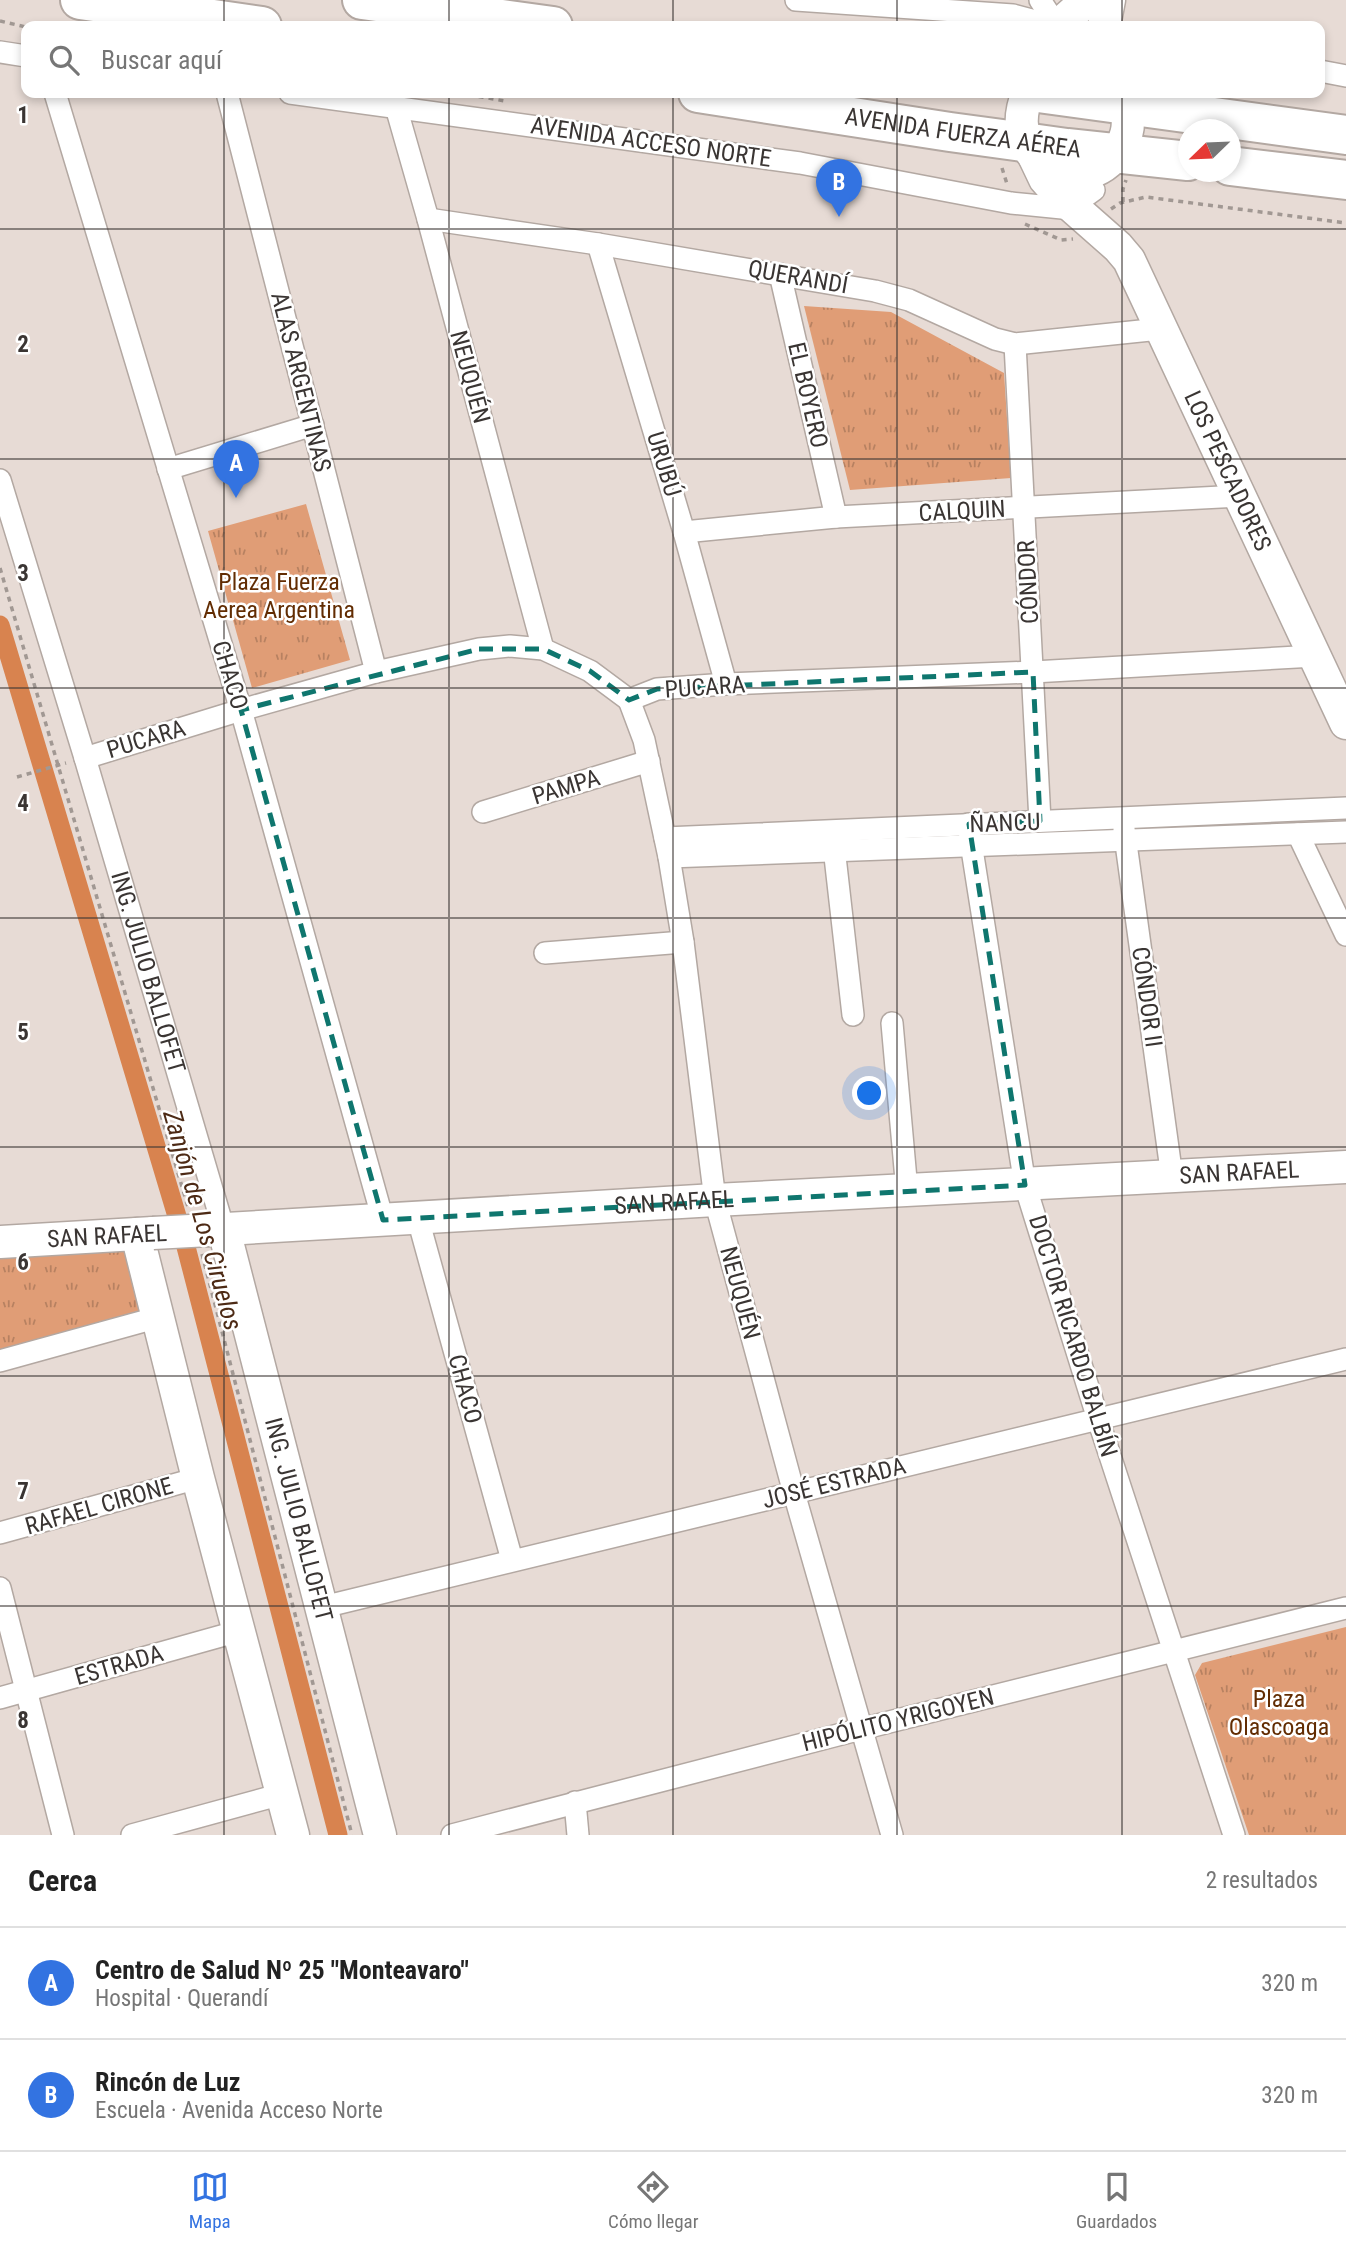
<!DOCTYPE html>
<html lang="es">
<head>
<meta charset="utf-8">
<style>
	body { margin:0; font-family:"Roboto Condensed",sans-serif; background:#f6f6f6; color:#222 }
	.compass { position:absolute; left:1178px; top:119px; width:63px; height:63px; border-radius:50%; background:#fff; box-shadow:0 4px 10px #0003; rotate:247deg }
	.you { position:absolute; left:870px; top:1094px; width:24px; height:24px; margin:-18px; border:5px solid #fff; border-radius:50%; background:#1a73e8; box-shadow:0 0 0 10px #1a73e833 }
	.badge { display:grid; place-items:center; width:46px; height:46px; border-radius:50%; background:#3373e1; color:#fff; font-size:23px; font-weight:700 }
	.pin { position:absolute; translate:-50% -58px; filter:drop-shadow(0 2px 4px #0008) }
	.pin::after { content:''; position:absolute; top:37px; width:24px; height:21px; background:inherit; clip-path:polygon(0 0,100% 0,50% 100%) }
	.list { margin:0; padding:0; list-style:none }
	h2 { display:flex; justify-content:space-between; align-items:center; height:91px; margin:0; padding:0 28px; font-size:30px }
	h2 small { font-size:23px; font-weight:400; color:#767676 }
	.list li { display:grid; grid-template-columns:46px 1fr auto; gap:21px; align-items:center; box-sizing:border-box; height:112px; padding:0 28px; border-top:2px solid #e0e0e0 }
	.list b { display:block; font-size:26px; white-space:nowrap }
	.list p { margin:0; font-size:23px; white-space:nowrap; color:#767676 }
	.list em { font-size:23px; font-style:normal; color:#767676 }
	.icon { flex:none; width:38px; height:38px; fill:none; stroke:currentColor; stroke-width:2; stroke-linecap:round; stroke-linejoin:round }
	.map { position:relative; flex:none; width:1346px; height:1835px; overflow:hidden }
	.search { position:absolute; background:#fff; box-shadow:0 4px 10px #0003; left:21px; right:21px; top:21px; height:77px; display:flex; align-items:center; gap:18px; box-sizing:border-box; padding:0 24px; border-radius:14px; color:#767676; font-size:26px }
	.sheet { height:315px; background:#fff }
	nav { display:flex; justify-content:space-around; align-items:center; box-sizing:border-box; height:98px; border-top:2px solid #e0e0e0; background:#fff; font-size:19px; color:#767676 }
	nav a { display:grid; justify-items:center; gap:4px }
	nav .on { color:#3373e1 }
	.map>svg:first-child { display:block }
	.park { fill:url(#park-tufts) }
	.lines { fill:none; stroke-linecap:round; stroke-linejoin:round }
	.canal { stroke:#d8834f; stroke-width:19 }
	.street-casing { stroke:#b3a8a2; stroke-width:24 }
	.secondary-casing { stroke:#b3a8a2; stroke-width:35 }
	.highway-casing { stroke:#b3a8a2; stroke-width:42 }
	.path { stroke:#a19893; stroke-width:3.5; stroke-dasharray:5 5; stroke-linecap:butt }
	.street { stroke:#fff; stroke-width:21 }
	.secondary { stroke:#fff; stroke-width:32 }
	.highway { stroke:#fff; stroke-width:38 }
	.secondary-bridge-casing { stroke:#b3a8a2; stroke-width:35; stroke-linecap:butt }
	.secondary-bridge { stroke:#fff; stroke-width:32 }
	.marked { fill:none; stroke:#0f766e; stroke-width:5; stroke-dasharray:14 9; stroke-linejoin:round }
	.grid { fill:none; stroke:#3a3533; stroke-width:2; stroke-opacity:0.55 }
	.labels { text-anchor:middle; stroke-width:5; stroke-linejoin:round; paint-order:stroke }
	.street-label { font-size:24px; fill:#3a3533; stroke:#fff }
	.park-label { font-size:24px; fill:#622c02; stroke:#fff }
	.water-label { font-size:26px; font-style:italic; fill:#4d2a15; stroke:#fff }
	.grid-label { font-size:23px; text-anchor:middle; font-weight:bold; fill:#3a3533; stroke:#fff; stroke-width:5; stroke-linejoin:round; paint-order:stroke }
</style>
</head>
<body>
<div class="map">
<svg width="1346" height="1835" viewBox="0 0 1346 1835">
	<defs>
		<pattern id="park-tufts" width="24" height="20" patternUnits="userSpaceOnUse" patternTransform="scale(1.75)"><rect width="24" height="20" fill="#e09d76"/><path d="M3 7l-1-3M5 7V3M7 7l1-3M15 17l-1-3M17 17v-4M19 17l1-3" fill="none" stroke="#b78161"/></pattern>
	</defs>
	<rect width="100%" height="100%" fill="#e7dbd5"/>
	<!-- park -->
	<path class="park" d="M804,306L891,312L1004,373L1011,478L850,490Z
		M306,504L350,660L252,688L208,531Z
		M127,1245L143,1310L0,1351V1255Z
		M1346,1627V1835H1249L1195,1675L1202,1663Z"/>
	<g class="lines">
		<!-- canal -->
		<path class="canal" d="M0,625L185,1243L338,1835"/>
		<defs>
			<g id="street">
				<path d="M796,0L1013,15L1054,26"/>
				<path d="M1040,0L1057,26"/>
				<path d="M0,52L26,56"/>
				<path d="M1320,71L1346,76"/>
				<path d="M55,93L241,710L383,1220"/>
				<path d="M227,93L376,672"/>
				<path d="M290,93L800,163L1011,203L1062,208L1072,206L1094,190"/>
				<path d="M396,107L428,219L543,649"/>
				<path d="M428,219L598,244L875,291L909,300L995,339L1015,344L1160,329"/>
				<path d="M598,244L684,532L726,684"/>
				<path d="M780,274L836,517"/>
				<path d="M1015,344L1040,821"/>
				<path d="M168,469L313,425"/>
				<path id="s1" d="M0,480L85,758L224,1230"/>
				<path d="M684,532L836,517L1240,496"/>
				<path d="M629,700L644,740L669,857L683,942L715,1200L794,1493L892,1835"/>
				<path d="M629,700L657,689L726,684L1033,672L1315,656"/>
				<path d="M85,758L241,710L376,672L479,649L510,646L543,649L590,671L629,700"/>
				<path d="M483,812L649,761"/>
				<path d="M968,824L1025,1185L1098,1419L1234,1835"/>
				<path d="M1124,829L1172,1177"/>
				<path d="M1298,834L1346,935"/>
				<path d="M665,838L1346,808"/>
				<path d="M833,839L853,1015"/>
				<path d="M669,857L1346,832"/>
				<path d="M545,953L683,942"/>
				<path d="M892,1023L907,1191"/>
				<path d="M418,1219L512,1560"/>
				<path d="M0,1361L159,1317"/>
				<path d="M0,1533L198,1478"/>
				<path d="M0,1588L63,1835"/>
				<path d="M323,1607L1346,1359"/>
				<path d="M0,1698L239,1631"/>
				<path d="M575,1802L578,1835"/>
				<path d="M132,1835L282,1794"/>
				<path d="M452,1835L861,1729L1346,1608"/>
			</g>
			<g id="secondary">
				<path d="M1058,26L1087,0"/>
				<path d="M1104,26L1109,0"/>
				<path d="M1028,93C997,166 1090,206 1122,144C1132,127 1128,109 1120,93"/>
				<path id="s2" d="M1035,158L1045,179L1059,195L1118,247L1129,260L1346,723"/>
				<path id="s3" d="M209,1230L715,1200L1346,1167"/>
				<path id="s4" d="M224,1230L380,1835"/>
				<path d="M137,1234L198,1478L293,1835"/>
				<path d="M0,1242L153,1233"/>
			</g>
			<g id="highway">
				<path d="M80,0L262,26"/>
				<path d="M362,0L553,26"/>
				<path id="s5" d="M698,93L950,132L1067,148L1188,161"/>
				<path d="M1038,93L1346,135"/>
				<path d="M1230,166L1346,180"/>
			</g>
		</defs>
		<!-- street casing -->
		<use href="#street" class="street-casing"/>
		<!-- secondary casing -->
		<use href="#secondary" class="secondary-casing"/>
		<!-- highway casing -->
		<use href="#highway" class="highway-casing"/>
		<!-- path -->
		<path class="path" d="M0,21L26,27
			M459,93L505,101
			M1002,168L1007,184
			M1123,202V189L1126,180
			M1111,209L1120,203L1146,197L1346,223
			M1025,224L1061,240L1073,239
			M0,568L188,1207
			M17,777L66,763
			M202,1254L352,1835"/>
		<!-- street -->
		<use href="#street" class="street"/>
		<!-- secondary -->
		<use href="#secondary" class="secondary"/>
		<!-- highway -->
		<use href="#highway" class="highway"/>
		<defs>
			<path id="secondary-bridge" d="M153,1233L209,1230"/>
		</defs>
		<!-- secondary-bridge casing -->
		<use href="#secondary-bridge" class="secondary-bridge-casing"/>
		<!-- secondary-bridge -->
		<use href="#secondary-bridge" class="secondary-bridge"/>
	</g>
	<!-- marked area -->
	<path class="marked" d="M479,649H543L590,671L629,700L657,689L1033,672L1040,821L969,824L1025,1185L383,1220L241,710Z"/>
	<!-- grid -->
	<path class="grid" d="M224,0V26M449,0V26M673,0V26M897,0V26M1122,0V26M224,93V1835M449,93V1835M673,93V1835M897,93V1835M1122,93V1835M0,229H1346M0,459H1346M0,688H1346M0,918H1346M0,1147H1346M0,1376H1346M0,1606H1346"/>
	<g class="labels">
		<!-- street labels -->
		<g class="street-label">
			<text dy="8" stroke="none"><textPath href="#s5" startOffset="268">AVENIDA FUERZA AÉREA</textPath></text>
			<text transform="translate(651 142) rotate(8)" y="8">AVENIDA ACCESO NORTE</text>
			<text transform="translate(798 277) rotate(10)" y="8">QUERANDÍ</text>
			<text transform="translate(470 377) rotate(75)" y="8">NEUQUÉN</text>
			<text transform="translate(301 382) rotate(76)" y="8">ALAS ARGENTINAS</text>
			<text transform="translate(808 395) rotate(77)" y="8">EL BOYERO</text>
			<text transform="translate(664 464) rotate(73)" y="8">URUBÚ</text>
			<text dy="8" stroke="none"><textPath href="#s2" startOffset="373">LOS PESCADORES</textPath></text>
			<text transform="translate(962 511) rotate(-3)" y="8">CALQUIN</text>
			<text transform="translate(1028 582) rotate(-93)" y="8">CÓNDOR</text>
			<text transform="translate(230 675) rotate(73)" y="8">CHACO</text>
			<text transform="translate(705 687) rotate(-4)" y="8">PUCARA</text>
			<text transform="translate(146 739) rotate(-17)" y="8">PUCARA</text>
			<text transform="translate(566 787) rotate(-17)" y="8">PAMPA</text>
			<text transform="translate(1005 823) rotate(-2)" y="8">ÑANCU</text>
			<text dy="8" stroke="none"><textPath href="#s1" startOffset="514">ING. JULIO BALLOFET</textPath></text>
			<text transform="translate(1147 997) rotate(82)" y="8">CÓNDOR II</text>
			<text dy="8" stroke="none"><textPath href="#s3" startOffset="1032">SAN RAFAEL</textPath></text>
			<text dy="8" stroke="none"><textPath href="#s3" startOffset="466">SAN RAFAEL</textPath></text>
			<text transform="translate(107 1236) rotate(-3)" y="8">SAN RAFAEL</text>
			<text transform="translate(740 1293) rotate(75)" y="8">NEUQUÉN</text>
			<text transform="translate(1073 1336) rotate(73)" y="8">DOCTOR RICARDO BALBÍN</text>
			<text transform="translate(465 1389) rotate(75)" y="8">CHACO</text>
			<text transform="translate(834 1483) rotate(-14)" y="8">JOSÉ ESTRADA</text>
			<text transform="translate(99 1506) rotate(-16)" y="8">RAFAEL CIRONE</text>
			<text dy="8" stroke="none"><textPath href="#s4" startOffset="299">ING. JULIO BALLOFET</textPath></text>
			<text transform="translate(119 1665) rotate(-16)" y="8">ESTRADA</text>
			<text transform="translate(898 1720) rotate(-14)" y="8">HIPÓLITO YRIGOYEN</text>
		</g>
		<!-- park labels -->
		<g class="park-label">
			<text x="279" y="590">Plaza Fuerza<tspan x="279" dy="28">Aerea Argentina</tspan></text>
			<text x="1279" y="1707">Plaza<tspan x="1279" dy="28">Olascoaga</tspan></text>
		</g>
		<!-- water labels -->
		<g class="water-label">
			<text transform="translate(203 1220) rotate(74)" y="9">Zanjón de Los Ciruelos</text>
		</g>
	</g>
	<g class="grid-label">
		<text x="23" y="123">1</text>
		<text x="23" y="352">2</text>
		<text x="23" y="581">3</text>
		<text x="23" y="811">4</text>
		<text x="23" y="1040">5</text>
		<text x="23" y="1270">6</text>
		<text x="23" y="1499">7</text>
		<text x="23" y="1728">8</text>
	</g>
</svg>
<svg class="compass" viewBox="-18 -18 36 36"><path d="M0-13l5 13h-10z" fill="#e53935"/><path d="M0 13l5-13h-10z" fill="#767676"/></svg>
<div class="you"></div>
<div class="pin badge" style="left:236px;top:498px">A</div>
<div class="pin badge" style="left:839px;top:217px">B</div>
<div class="search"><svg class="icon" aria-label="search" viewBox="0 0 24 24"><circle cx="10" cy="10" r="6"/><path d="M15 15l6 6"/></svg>Buscar aquí</div>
</div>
<section class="sheet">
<h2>Cerca<small>2 resultados</small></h2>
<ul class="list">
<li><span class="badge">A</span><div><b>Centro de Salud Nº 25 &quot;Monteavaro&quot;</b><p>Hospital · Querandí</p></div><em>320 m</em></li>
<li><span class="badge">B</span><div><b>Rincón de Luz</b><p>Escuela · Avenida Acceso Norte</p></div><em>320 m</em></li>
</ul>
</section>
<nav>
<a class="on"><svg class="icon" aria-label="map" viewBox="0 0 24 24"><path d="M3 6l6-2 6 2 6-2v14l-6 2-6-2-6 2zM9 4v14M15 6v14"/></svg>Mapa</a>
<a><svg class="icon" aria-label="directions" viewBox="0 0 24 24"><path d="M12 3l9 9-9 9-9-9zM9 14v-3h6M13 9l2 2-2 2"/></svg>Cómo llegar</a>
<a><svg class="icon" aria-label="saved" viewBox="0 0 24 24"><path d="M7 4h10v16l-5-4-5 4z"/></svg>Guardados</a>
</nav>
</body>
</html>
